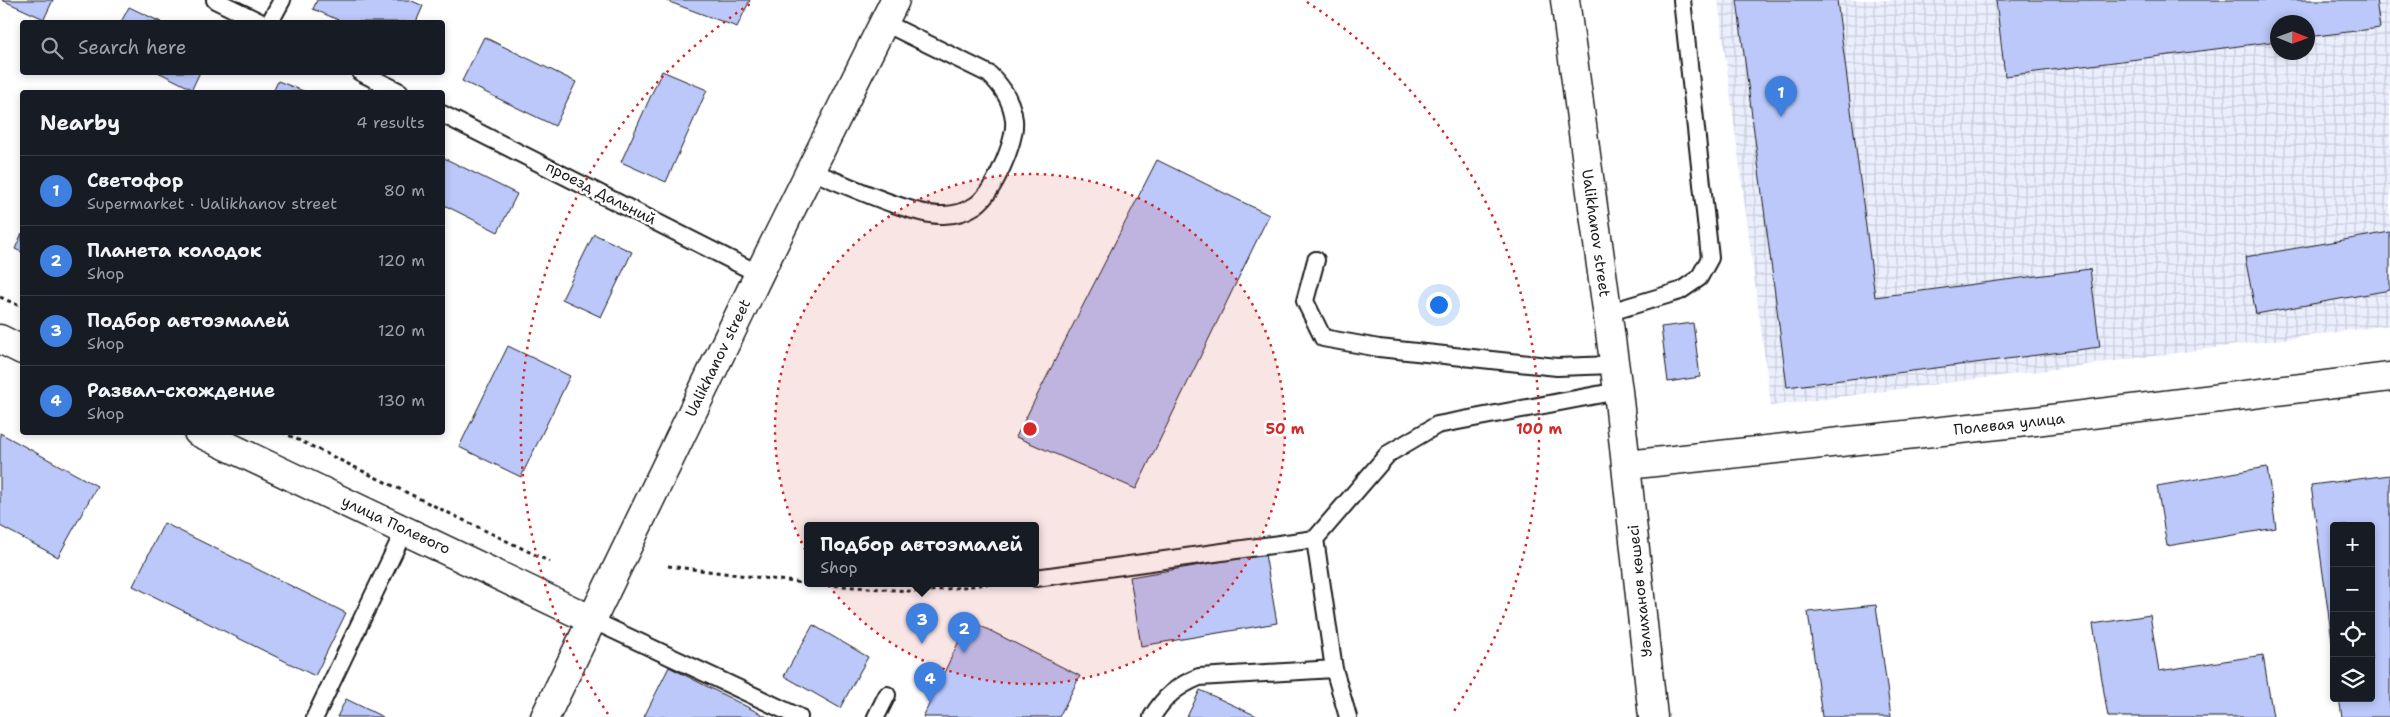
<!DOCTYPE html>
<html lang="en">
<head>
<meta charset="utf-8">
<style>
	body { margin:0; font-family:"Shantell Sans",sans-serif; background:#242831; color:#f1f3f6 }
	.controls { position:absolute; right:15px; bottom:15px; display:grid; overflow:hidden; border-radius:5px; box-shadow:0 2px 8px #0003 }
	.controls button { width:45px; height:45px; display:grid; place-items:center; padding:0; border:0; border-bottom:1px solid #363941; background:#171b24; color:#f1f3f6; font:25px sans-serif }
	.compass { position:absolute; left:2270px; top:15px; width:45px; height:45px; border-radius:50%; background:#171b24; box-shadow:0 2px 8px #0003; rotate:91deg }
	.you { position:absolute; left:1438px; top:304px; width:18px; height:18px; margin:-12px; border:4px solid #fff; border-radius:50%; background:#1a73e8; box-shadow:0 0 0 8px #1a73e833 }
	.badge { display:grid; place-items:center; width:32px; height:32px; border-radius:50%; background:#d93025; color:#fff; font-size:16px; font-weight:700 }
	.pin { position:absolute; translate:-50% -41px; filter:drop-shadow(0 1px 2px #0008) }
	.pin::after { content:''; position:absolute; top:26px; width:18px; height:15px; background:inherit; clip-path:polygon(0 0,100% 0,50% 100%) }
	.popup { position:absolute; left:804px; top:522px; width:235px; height:65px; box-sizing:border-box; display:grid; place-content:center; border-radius:5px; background:#171b24; filter:drop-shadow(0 1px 4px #0005); font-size:16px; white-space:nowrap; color:#9ea1a6 }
	.popup b { font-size:19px; color:#f1f3f6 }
	.popup::after { content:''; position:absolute; left:50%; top:100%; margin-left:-10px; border:10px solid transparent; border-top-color:#171b24 }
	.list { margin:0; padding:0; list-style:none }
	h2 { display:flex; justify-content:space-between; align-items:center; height:65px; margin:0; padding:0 20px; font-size:21px }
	h2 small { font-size:16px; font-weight:400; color:#9ea1a6 }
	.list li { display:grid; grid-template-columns:32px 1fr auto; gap:15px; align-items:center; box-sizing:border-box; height:70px; padding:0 20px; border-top:1px solid #363941 }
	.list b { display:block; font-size:19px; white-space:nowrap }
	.list p { margin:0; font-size:16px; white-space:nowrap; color:#9ea1a6 }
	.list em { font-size:16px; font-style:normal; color:#9ea1a6 }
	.icon { flex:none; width:28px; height:28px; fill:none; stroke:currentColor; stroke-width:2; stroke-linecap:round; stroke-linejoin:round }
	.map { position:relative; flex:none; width:2390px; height:717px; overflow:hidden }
	.search { position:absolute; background:#171b24; box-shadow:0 2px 8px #0003; left:20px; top:20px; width:425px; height:55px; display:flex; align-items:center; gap:12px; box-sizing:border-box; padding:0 18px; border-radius:5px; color:#9ea1a6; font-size:19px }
	.panel { position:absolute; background:#171b24; box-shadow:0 2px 8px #0003; left:20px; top:90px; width:425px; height:345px; border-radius:5px }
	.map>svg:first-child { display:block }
	.industrial { fill:url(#industrial-grid); fill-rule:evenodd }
	.building { fill:#bbc8f9; stroke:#1c1c1c }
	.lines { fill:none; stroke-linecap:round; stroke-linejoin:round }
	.service-casing { stroke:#1c1c1c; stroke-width:20 }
	.tertiary-casing { stroke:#1c1c1c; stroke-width:31 }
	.trunk-casing { stroke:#1c1c1c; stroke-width:31 }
	.path { stroke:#1c1c1c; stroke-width:3; stroke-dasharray:4 4; stroke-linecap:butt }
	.service { stroke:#fff; stroke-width:16 }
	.tertiary { stroke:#fff; stroke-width:28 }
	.trunk { stroke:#fff; stroke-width:28 }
	.ring { fill:none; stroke:#d62828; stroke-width:2.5; stroke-dasharray:2.5 5 }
	.labels { text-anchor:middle; stroke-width:5; stroke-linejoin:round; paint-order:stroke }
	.street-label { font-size:15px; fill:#1c1c1c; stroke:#fff }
	.centre { fill:#d62828; stroke:#fff; stroke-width:2.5 }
	.ring-label { font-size:15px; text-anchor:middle; font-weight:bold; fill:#d62828; stroke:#fff; stroke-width:5; stroke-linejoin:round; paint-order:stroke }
</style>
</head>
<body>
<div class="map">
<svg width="2390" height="717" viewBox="0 0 2390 717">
	<defs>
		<pattern id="industrial-grid" width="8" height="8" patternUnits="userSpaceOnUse" patternTransform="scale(1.25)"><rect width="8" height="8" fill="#ebeefd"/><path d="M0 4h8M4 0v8" fill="none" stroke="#c9ccd8"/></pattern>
	</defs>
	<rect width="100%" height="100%" fill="#fff"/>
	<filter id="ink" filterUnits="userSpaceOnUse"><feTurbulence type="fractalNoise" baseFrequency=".02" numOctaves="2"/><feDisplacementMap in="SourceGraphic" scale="10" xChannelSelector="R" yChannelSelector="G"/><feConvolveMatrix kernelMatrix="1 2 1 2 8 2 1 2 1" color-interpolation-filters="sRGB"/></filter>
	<g filter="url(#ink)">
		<!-- industrial -->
		<path class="industrial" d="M1718,0H2390V325L1771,406ZM2278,22H2308V52H2278Z"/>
		<!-- building -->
		<path class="building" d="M2,0H53L44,19Z
			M317,0H410L423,6L416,22H343L313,9Z
			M664,0H750L737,27Z
			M1737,0H1837L1875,297L2090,269L2100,347L1787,387Z
			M1996,0H2376L2380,28L2308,37V22H2278V41L2005,76Z
			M129,7L161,22H121Z
			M484,37L576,82L555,126L462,81Z
			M662,71L707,90L666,182L621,162Z
			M158,72H200L192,89Z
			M278,81L306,92H273Z
			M442,157L517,194L498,232L442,204Z
			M1157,160L1269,215L1136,489L1016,437Z
			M2390,232V290L2256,314L2245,257Z
			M22,233V252L15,249Z
			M594,234L632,252L601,317L562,299Z
			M1693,323L1700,377L1668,382L1661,327Z
			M508,346L570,376L521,477L459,447Z
			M0,433L97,486L58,557L0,526Z
			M2267,467L2276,528L2167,546L2157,486Z
			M2390,475V717H2342L2339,698H2371V526H2334V655L2311,485Z
			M164,523L346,613L315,676L133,586Z
			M1265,554L1277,623L1141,646L1130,577Z
			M1876,605L1891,717H1822L1808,612Z
			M2150,615L2159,671L2263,655L2273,717H2108L2093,624Z
			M969,620L1080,676L1059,717H923Z
			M813,625L868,657L840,708L784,676Z
			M669,667L767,717H644Z
			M1200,690L1259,717H1187Z
			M346,699L383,717H337Z"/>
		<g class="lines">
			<defs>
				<path id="service" d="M215,0L260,22
					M270,22L282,0
					M360,72L400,92
					M442,114L759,274
					M811,171C842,183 914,217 944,215C955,215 967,211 976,205C994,192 1016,141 1014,120C1012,101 1002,86 989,74L883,22
					M1316,260L1305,301L1323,338L1379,348L1557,367L1614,365
					M1607,313L1680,291L1699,278L1710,258L1682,0
					M1036,578L1315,539
					M592,620L799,717
					M315,717L405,529
					M876,717L887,695
					M1152,717C1164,697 1177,686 1199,677L1334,669
					M1348,717L1334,669L1315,539L1388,454L1437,425L1618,391"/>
				<path id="tertiary" d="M1565,0L1618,391L1653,717
					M0,339L22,350
					M198,432L592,620
					M1627,465L2035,421L2390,377"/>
				<path id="trunk" d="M545,717L759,274L895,0"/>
			</defs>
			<!-- service casing -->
			<use href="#service" class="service-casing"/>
			<!-- tertiary casing -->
			<use href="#tertiary" class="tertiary-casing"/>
			<!-- trunk casing -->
			<use href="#trunk" class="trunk-casing"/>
			<!-- path -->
			<path class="path" d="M0,297L22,307
				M282,432L550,562
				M668,566L802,583L922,592L996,583"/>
			<!-- service -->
			<use href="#service" class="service"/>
			<!-- tertiary -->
			<use href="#tertiary" class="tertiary"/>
			<!-- trunk -->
			<use href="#trunk" class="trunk"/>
		</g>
	</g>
	<!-- distance rings -->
	<circle cx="1030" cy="429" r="255" fill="#d62828" fill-opacity=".12"/>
	<g class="ring">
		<circle cx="1030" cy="429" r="255"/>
		<path d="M608 714A509 509 0 0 1 753 2M1307 2A509 509 0 0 1 1452 714"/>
	</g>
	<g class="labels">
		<!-- street labels -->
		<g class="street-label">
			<text transform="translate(601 193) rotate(27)" y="5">проезд Дальний</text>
			<text transform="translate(1596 233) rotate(82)" y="5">Ualikhanov street</text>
			<text transform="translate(718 358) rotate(-64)" y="5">Ualikhanov street</text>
			<text transform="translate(2009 424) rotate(-6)" y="5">Полевая улица</text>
			<text transform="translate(396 525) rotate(25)" y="5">улица Полевого</text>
			<text transform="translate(1640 591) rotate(-96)" y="5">Уәлиханов көшесі</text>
		</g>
	</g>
	<circle cx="1030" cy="429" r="8" class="centre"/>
	<g class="ring-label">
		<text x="1285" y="434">50 m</text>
		<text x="1539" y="434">100 m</text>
	</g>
</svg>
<div class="controls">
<button>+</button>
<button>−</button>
<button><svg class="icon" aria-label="locate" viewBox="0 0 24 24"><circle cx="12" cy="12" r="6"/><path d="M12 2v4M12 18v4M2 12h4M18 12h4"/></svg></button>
<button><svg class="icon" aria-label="layers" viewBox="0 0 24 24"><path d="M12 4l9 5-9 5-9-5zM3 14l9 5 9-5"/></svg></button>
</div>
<svg class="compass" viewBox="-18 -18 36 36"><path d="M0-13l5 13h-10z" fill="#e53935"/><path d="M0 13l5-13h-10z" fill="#9ea1a6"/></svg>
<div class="you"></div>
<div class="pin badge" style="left:1781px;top:117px;background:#3f7fe0">1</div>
<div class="pin badge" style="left:964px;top:653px;background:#3f7fe0">2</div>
<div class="pin badge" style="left:922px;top:644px;background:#3f7fe0">3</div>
<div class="popup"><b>Подбор автоэмалей</b>Shop</div>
<div class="pin badge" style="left:930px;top:703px;background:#3f7fe0">4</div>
<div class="search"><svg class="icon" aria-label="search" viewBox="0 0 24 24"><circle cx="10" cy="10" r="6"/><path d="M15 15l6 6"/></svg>Search here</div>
<section class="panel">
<h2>Nearby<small>4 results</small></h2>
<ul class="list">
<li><span class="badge" style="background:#3f7fe0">1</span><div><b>Светофор</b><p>Supermarket · Ualikhanov street</p></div><em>80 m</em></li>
<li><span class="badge" style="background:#3f7fe0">2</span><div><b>Планета колодок</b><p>Shop</p></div><em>120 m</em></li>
<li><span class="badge" style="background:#3f7fe0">3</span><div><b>Подбор автоэмалей</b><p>Shop</p></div><em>120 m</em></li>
<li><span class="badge" style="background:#3f7fe0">4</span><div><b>Развал-схождение</b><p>Shop</p></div><em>130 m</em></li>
</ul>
</section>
</div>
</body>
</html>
